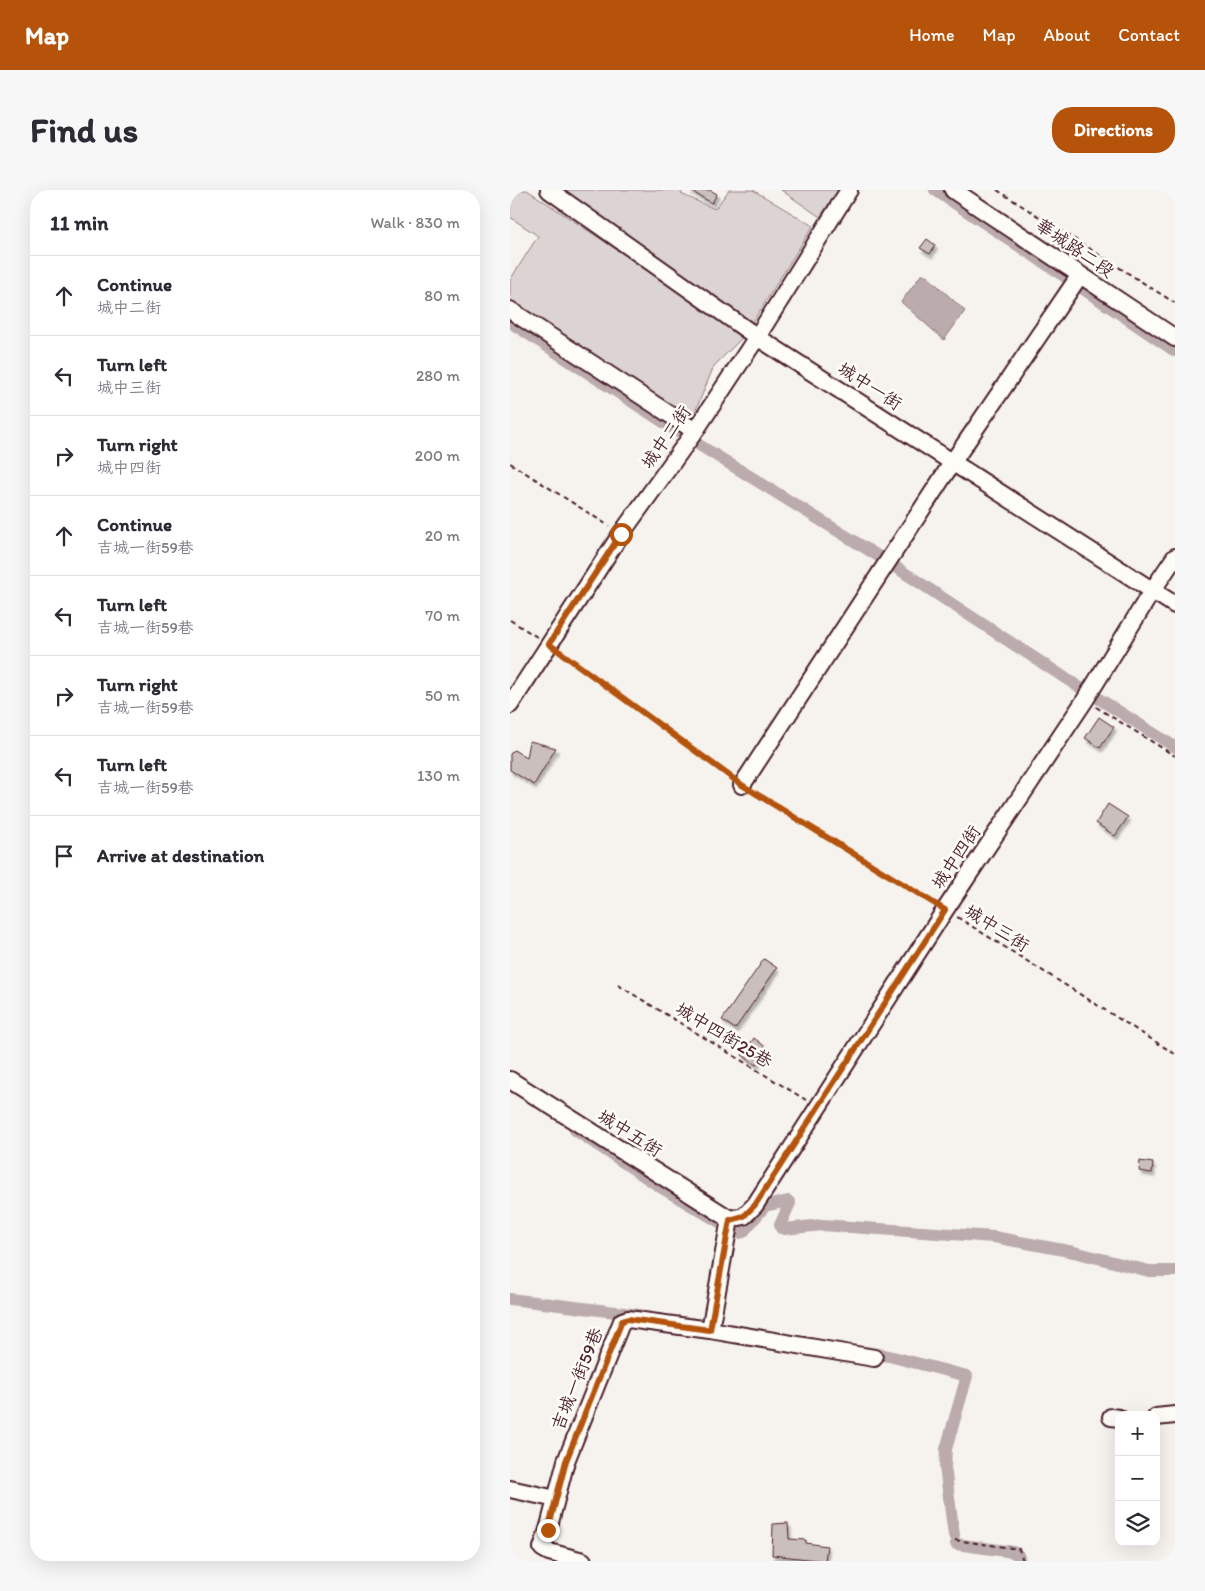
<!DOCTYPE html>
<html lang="en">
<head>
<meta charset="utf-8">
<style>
	body { margin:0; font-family:Itim,"LXGW WenKai TC",sans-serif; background:#f7f7f7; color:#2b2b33 }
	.controls { position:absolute; right:15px; bottom:15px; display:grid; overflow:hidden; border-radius:10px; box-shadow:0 5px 20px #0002 }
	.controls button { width:45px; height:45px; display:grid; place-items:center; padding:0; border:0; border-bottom:1px solid #e1e1e2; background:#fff; color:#2b2b33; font:25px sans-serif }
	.stop { position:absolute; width:15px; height:15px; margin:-11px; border:4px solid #b45309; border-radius:50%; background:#fff }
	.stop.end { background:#b45309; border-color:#fff; box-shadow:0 1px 5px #0008 }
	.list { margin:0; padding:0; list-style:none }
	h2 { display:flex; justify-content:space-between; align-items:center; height:65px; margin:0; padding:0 20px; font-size:21px }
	h2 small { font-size:16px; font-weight:400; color:#7c7c81 }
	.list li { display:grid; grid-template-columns:32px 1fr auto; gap:15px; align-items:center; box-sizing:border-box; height:80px; padding:0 20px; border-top:1px solid #e1e1e2 }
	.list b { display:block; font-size:19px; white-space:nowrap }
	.list p { margin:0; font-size:16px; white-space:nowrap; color:#7c7c81 }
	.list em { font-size:16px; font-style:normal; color:#7c7c81 }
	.icon { flex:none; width:28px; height:28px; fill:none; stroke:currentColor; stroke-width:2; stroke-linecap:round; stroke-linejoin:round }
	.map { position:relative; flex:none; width:665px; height:1371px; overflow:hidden; border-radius:20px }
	header { display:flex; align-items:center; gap:30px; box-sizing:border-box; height:70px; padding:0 25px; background:#b45309; color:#fff }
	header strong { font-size:24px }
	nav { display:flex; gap:28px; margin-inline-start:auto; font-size:18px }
	.intro { display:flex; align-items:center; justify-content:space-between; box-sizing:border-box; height:120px; padding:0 30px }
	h1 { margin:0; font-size:35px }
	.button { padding:12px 22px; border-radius:20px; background:#b45309; color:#fff; font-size:18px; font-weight:700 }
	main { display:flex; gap:30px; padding:0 30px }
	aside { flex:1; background:#fff; border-radius:20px; box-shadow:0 5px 20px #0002 }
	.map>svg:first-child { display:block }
	.green { fill:#dcd4d2; stroke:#937a7e }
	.water { fill:#bbabac; stroke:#8e7378 }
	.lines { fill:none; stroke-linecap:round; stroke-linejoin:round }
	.canal { stroke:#bbabac; stroke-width:12 }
	.building { fill:#cbbfbe; stroke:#4a1f2b; filter:url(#shadow) }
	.minor-casing { stroke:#4a1f2b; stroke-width:20 }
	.path { stroke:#4a1f2b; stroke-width:2; stroke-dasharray:5 4; stroke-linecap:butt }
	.minor { stroke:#fdfcf7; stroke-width:16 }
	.route { stroke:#b45309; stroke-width:6 }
	.labels { text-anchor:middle; stroke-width:5; stroke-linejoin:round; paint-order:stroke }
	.street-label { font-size:18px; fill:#4a1f2b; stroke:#fdfcf7 }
</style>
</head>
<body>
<header>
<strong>Map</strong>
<nav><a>Home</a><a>Map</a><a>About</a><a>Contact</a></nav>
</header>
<div class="intro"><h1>Find us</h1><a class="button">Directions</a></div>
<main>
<aside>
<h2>11 min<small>Walk · 830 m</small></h2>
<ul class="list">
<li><svg class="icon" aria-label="ahead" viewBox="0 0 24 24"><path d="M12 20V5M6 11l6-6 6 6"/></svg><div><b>Continue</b><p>城中二街</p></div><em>80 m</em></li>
<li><svg class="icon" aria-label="left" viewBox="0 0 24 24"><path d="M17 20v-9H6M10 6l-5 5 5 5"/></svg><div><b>Turn left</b><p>城中三街</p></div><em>280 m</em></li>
<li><svg class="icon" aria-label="right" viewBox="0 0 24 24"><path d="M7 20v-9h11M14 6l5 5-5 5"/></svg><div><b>Turn right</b><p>城中四街</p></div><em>200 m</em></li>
<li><svg class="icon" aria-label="ahead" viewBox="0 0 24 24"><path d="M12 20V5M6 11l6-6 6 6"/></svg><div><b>Continue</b><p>吉城一街59巷</p></div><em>20 m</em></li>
<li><svg class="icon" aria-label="left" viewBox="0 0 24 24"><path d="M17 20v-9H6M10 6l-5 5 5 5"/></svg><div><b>Turn left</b><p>吉城一街59巷</p></div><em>70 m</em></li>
<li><svg class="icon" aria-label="right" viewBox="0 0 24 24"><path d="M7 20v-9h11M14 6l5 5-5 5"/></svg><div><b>Turn right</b><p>吉城一街59巷</p></div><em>50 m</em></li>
<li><svg class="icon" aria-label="left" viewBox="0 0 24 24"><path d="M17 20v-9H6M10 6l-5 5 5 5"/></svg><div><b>Turn left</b><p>吉城一街59巷</p></div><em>130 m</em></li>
<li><svg class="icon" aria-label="arrive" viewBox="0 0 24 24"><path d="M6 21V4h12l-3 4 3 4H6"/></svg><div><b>Arrive at destination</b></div></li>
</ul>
</aside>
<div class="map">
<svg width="665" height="1371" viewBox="0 0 665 1371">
	<defs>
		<filter id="shadow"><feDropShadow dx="2.5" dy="4" stdDeviation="1" flood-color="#0004"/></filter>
	</defs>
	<rect width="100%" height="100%" fill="#f6f3ef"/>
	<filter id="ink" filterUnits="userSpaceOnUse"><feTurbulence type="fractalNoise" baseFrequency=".02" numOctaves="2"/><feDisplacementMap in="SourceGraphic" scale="10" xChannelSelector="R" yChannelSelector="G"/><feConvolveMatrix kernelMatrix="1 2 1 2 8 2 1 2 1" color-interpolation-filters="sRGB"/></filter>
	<g filter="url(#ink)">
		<!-- green -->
		<path class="green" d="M0,0H17L235,145L204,176L182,229L0,114V90L28,46L0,27Z
			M49,0H173L171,4L205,19L219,0H243L303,36L242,133Z
			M271,0H328L310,27Z"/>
		<!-- water -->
		<path class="water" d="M411,85H416L455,121L434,150L391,112Z"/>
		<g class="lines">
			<!-- canal -->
			<path class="canal" d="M425,0L557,88
				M566,94L665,161
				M0,132L167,241
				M186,253L373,369
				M384,376L572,499
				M583,505L665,557
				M65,940L152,998L213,1034
				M224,1039L228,1043L233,1042L255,1016L278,1011L280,1013L270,1035L271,1038L275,1039L312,1035L484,1047L564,1062L639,1081H665
				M0,1109L130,1125
				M355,1162L379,1166L457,1186L436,1259L435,1277L444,1345
				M446,1354L503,1362L508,1365L510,1371"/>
		</g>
		<!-- building -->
		<path class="building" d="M179,0H200L207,4L202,13Z
			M417,49L425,55L420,64L410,58Z
			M589,527L604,537L590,558L575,548Z
			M20,551L46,558L24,595L0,580V564L4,560L17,568Z
			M598,614L618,627L605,646L586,633Z
			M254,769L267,778L225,839L212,830Z
			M244,848L258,859L246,875L232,865Z
			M630,971L643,973L642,983L629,981Z
			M278,1333L279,1349L296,1350V1353L317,1356L315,1371L262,1365L263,1334Z"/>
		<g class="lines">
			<defs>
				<path id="minor" d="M39,0L247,147L665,415
					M443,0L665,148
					M0,120L185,241
					M0,515L111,344L185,241L247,147L339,0
					M232,595L442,273L570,85
					M0,890L220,1029
					M200,1140L364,1168
					M601,1227L609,1228
					M646,1227L665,1225
					M0,1299L46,1309
					M73,1371L39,1362L32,1358L38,1340L56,1271L112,1131L118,1129L200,1140L220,1029L234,1026L245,1015L435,720L575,510L642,401L665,367"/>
			</defs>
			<!-- minor casing -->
			<use href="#minor" class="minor-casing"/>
			<!-- path -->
			<path class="path" d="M487,0L665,113
				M0,273L99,336
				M0,430L27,447
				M50,462L222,588
				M586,517L665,566
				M244,603L423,713
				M447,727L665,864
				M108,795L296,910
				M445,1350L509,1359L513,1371"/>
			<!-- minor -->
			<use href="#minor" class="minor"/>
		</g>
	</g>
	<g class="lines" filter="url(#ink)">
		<!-- route -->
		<path class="route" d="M38,1340L56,1271L112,1131L118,1129L200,1140L220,1030L234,1026L245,1015L435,720L232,595L39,454L111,344"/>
	</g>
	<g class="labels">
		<!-- street labels -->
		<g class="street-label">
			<text transform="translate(565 58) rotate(34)" y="6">華城路二段</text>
			<text transform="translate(360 196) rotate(33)" y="6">城中一街</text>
			<text transform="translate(156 247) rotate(-55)" y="6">城中二街</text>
			<text transform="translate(446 667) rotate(-56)" y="6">城中四街</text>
			<text transform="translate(487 738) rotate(32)" y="6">城中三街</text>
			<text transform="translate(214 845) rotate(31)" y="6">城中四街25巷</text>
			<text transform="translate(120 943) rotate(32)" y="6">城中五街</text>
			<text transform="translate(67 1189) rotate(-68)" y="6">吉城一街59巷</text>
		</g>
	</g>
</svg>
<div class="controls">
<button>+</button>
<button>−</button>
<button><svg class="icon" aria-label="layers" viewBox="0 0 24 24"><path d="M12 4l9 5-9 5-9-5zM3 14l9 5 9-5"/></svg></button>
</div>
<div class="stop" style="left:111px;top:344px"></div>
<div class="stop end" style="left:38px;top:1340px"></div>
</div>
</main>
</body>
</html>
